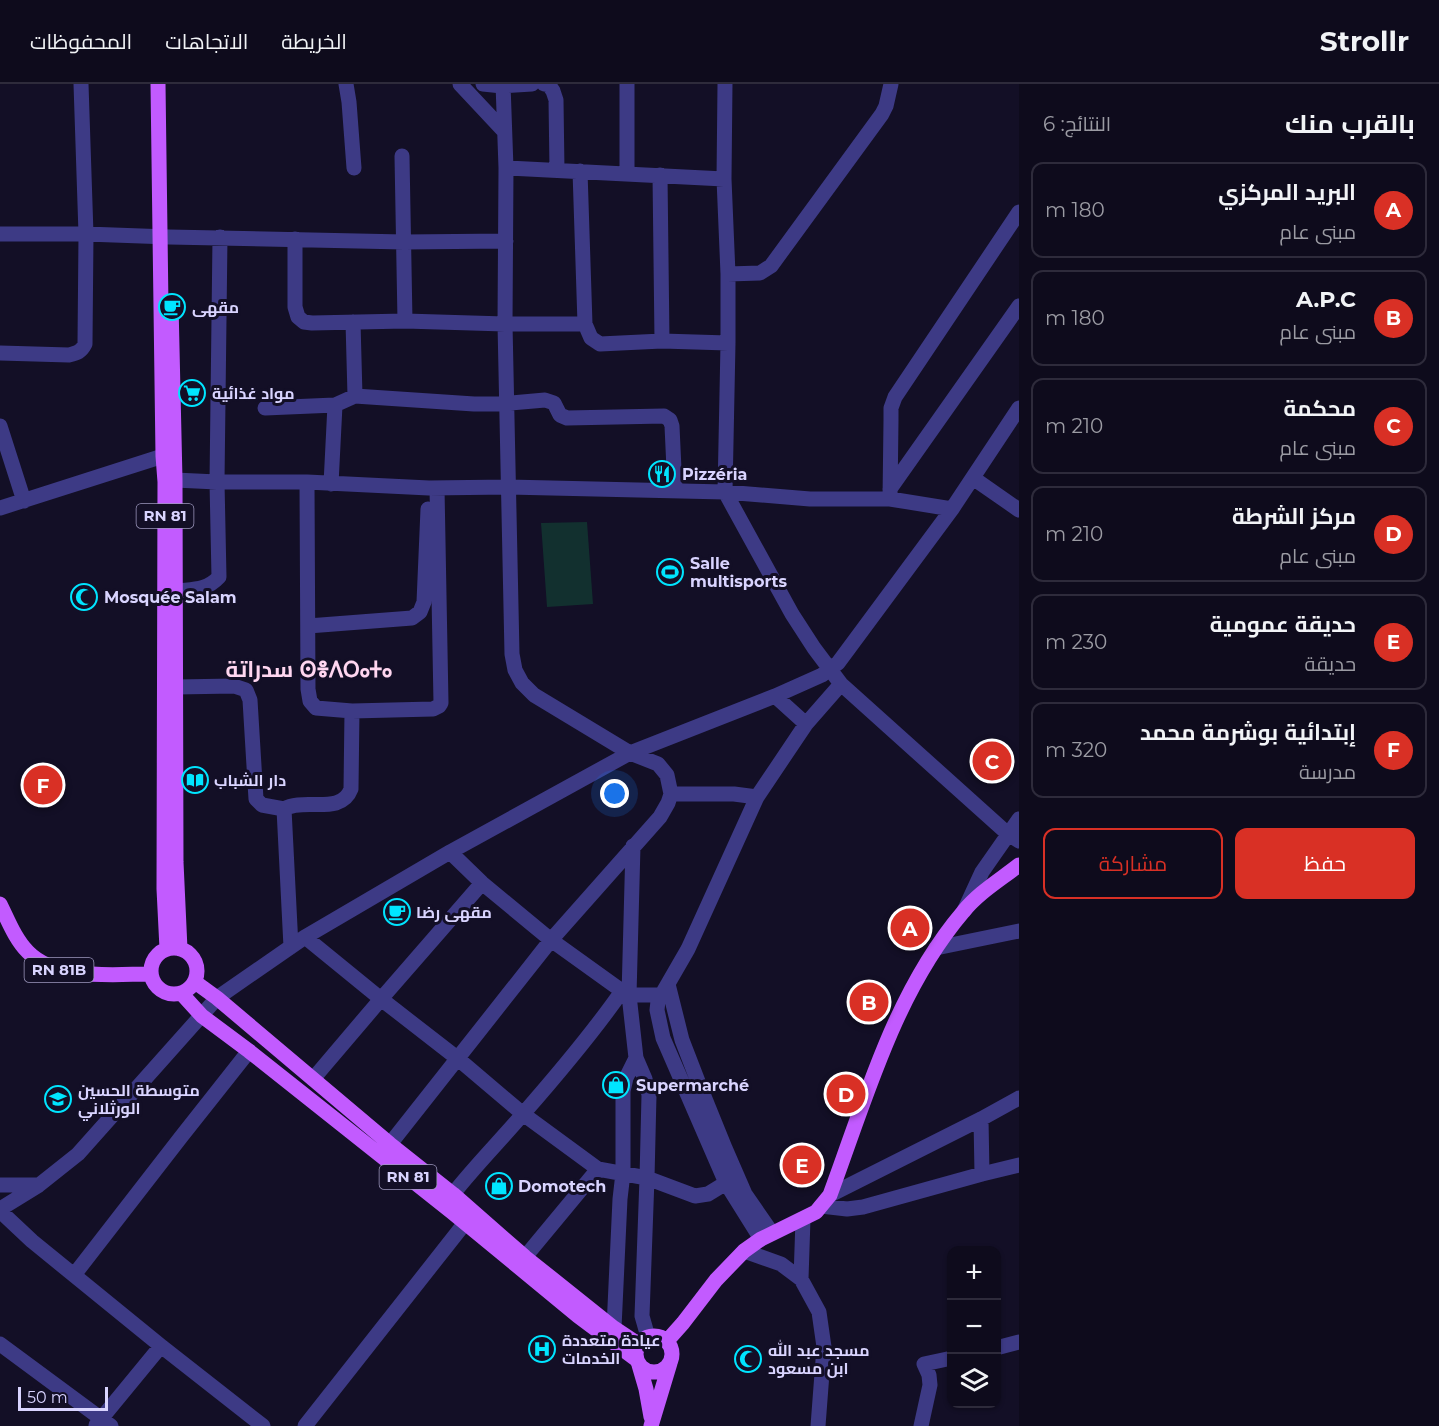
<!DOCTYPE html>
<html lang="ar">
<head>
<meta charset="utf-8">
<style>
	body { margin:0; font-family:Montserrat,Cairo,"Noto Sans Tifinagh",sans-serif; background:#171425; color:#f1f3f6; direction:rtl }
	.controls { position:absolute; right:18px; bottom:18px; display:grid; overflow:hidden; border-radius:12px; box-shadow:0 2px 4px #0004 }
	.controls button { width:54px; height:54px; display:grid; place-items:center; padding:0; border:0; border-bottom:2px solid #2e2b3b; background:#0e0b1c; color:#f1f3f6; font:30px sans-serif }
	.scale { position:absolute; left:18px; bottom:15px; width:90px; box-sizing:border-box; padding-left:6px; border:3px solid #d9d4ff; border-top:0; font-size:16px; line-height:21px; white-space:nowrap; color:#d9d4ff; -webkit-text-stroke:4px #130f26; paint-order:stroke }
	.you { position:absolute; left:615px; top:710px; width:21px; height:21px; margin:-15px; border:4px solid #fff; border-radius:50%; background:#1a73e8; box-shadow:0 0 0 9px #1a73e833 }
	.badge { display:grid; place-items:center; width:39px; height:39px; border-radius:50%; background:#d93025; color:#fff; font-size:20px; font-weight:700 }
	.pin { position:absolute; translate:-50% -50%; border:3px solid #fff; box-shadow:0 2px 6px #0006 }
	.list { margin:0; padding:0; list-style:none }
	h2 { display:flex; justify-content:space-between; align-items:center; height:78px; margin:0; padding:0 24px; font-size:26px }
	h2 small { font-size:20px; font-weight:400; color:#9b9ba3 }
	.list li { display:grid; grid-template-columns:39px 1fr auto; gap:18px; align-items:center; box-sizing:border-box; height:96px; margin:0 12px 12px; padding:0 12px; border:2px solid #2e2b3b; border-radius:12px }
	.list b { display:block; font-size:22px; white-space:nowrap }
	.list p { margin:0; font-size:20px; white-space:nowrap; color:#9b9ba3 }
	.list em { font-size:20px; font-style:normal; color:#9b9ba3 }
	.actions { display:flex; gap:12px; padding:18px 24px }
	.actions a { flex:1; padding:14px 0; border:2px solid #d93025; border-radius:12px; text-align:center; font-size:21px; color:#d93025 }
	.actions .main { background:#d93025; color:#fff }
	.icon { flex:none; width:33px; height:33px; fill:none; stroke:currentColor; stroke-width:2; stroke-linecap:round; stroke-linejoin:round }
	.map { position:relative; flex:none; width:1019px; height:1342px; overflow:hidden; direction:ltr }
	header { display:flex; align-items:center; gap:36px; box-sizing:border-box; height:84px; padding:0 30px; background:#0e0b1c; border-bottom:2px solid #2e2b3b }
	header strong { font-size:28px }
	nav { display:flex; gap:33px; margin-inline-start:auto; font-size:21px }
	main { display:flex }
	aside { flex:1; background:#0e0b1c }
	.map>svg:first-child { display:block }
	.green { fill:#12302f }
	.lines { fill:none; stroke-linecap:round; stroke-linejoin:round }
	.minor { stroke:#3d3a85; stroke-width:15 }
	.major { stroke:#c25bff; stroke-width:15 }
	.labels { text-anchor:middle; stroke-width:6; stroke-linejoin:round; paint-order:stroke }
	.shield { fill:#130f26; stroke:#9e99be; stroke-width:1.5 }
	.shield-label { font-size:15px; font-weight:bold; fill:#d9d4ff }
	.poi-label { font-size:16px; font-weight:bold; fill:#d9d4ff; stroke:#130f26; text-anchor:start }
	.district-label { font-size:22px; font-weight:bold; fill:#ffd6f0; stroke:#130f26 }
</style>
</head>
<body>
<header>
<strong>Strollr</strong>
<nav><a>الخريطة</a><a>الاتجاهات</a><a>المحفوظات</a></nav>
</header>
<main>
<aside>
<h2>بالقرب منك<small>النتائج: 6</small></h2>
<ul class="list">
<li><span class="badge">A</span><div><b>البريد المركزي</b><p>مبنى عام</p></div><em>180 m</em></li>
<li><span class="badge">B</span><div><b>A.P.C</b><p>مبنى عام</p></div><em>180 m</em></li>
<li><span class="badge">C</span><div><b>محكمة</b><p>مبنى عام</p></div><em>210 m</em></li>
<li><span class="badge">D</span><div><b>مركز الشرطة</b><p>مبنى عام</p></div><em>210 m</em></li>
<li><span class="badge">E</span><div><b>حديقة عمومية</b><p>حديقة</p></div><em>230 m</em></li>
<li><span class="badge">F</span><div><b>إبتدائية بوشرمة محمد</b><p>مدرسة</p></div><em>320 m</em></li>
</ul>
<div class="actions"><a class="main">حفظ</a><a>مشاركة</a></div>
</aside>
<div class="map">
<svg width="1019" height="1342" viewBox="0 0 1019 1342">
	<rect width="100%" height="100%" fill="#130f26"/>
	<!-- green -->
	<path class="green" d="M587,438L593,520L547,523L541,439Z"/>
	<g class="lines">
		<!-- minor -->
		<path class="minor" d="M346,0L349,18L354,84
			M460,0L504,47
			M483,0L502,2L532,0
			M544,0L549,1L553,7L556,16L557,86
			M725,0L724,95L728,190V259L725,408L792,530L814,564L841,600L1008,750L1019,757
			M402,72L405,237
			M506,84L724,95
			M580,87L585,240L591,254L600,260L662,257L728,259
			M627,89V0
			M660,91L662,257
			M0,150H86L169,153L404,158L506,157
			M295,155V223L298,233L304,238L312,239L405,237L505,240H585
			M728,190L760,189L771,182L882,30L886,22L891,0
			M353,238L355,312
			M0,269L69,271C77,269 81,268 85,260L86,150L81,0
			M265,324L335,321L355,312L474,320H500L545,316L554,319L560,331L567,334L664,332L670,336L672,342L675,407
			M0,342L24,417
			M973,394L1019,426
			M175,396L217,398H307L429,404L508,403L725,408L810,415H890L952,425
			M307,398L308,605L310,617L316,624L352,627
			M331,400L335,321
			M890,405L1019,222
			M890,415L891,336V324L895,313L1019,128
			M0,424L163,372
			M176,507C193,505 206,507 219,493L217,398L220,153
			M308,542L412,534L420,528L424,518L428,425
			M176,603L234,602L246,606L250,616L256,715L262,721L284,725
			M775,612L806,640
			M671,710H734L757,713L806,640L841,600
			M633,762L629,911L636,974L645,995L649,1011L647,1094L642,1232L648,1253
			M450,768L482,799L551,856L622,907L629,911H670
			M965,825L982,788L1019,735
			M305,853L381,915L457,974L523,1030L598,1085L647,1094L695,1112L708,1110L726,1099L663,954L657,926L658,917L688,865L757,713
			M291,863L284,725C304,713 341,732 351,705L352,627L433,625L439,622L441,619L437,404
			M936,864L1019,847
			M668,900L682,956L699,1000L725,1064L745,1110L772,1149
			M313,995L381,915L482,799
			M981,1035L982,1090
			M390,1060L551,856L660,733L668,719L671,710L667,691L658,680L630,669L534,611L522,599L515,586L512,570L505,240L506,84L503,0
			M726,1099L761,1155
			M0,1101H39
			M453,1110C475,1082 500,1057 523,1030C558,990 592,950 622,907
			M830,1111L981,1035L1019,1014
			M821,1122L847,1125L863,1123L982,1090L1019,1081
			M0,1125L39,1101L78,1070L217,914L305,853L450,768L630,669L775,612L822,591L838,579L952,425L1019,324
			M0,1127L32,1157L161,1262L263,1342
			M744,1167L781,1180L801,1195L803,1135
			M525,1173L598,1085
			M74,1191L181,1053L249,967
			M801,1195L819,1228L824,1263L818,1342
			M616,1253L614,1244L620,1115L623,1089V1007L626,994L636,974
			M0,1260L111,1342
			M996,1264L1019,1258
			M96,1341L161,1262
			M305,1342L472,1130
			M921,1342L930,1301L929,1291L924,1280L952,1274"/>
		<!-- major -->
		<path class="major" d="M158,0L163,372L165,398L164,805L167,865
			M171,220L175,396L176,778L180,865
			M0,820C8,836 15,855 28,868C56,897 114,890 151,890
			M151 887a23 23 0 1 1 46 0a23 23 0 1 1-46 0Z
			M195,898L217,914L390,1060L453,1110L525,1173L614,1244L638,1260
			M181,909L202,932L249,967L452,1128L578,1232L637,1276
			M636 1270a18 18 0 1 1 36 0a18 18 0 1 1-36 0Z
			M667,1257L683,1239L716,1196L744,1167L761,1155L816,1128L830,1111C866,1014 895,908 963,828C978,809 1000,796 1019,781
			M639,1281L646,1305L651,1333
			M651,1342L670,1279"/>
	</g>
	<!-- icons -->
	<defs>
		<symbol id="cafe-ring" viewBox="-11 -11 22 22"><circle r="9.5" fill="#130f26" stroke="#00e5ff" stroke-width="1.5"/><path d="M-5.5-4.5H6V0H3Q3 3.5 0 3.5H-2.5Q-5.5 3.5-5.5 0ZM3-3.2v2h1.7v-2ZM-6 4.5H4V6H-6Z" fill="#00e5ff"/></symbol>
		<symbol id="supermarket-ring" viewBox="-11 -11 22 22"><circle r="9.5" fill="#130f26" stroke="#00e5ff" stroke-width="1.5"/><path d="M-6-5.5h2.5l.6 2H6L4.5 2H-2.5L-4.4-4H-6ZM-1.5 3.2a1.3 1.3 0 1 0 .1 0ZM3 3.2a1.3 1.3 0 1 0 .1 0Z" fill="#00e5ff"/></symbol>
		<symbol id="restaurant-ring" viewBox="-11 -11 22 22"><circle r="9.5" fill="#130f26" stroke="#00e5ff" stroke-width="1.5"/><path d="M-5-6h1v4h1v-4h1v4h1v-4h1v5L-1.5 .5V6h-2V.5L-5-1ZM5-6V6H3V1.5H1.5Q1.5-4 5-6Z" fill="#00e5ff"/></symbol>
		<symbol id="stadium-ring" viewBox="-11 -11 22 22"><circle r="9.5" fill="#130f26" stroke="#00e5ff" stroke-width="1.5"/><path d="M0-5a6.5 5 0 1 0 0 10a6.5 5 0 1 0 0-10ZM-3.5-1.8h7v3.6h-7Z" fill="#00e5ff"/></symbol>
		<symbol id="mosque-ring" viewBox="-11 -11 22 22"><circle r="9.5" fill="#130f26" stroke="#00e5ff" stroke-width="1.5"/><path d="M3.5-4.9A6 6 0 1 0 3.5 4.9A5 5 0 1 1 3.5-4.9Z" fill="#00e5ff"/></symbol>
		<symbol id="library-ring" viewBox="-11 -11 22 22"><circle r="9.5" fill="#130f26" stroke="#00e5ff" stroke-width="1.5"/><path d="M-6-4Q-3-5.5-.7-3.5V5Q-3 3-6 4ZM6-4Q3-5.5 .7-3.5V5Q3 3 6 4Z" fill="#00e5ff"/></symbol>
		<symbol id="shop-ring" viewBox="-11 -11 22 22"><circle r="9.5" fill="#130f26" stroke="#00e5ff" stroke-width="1.5"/><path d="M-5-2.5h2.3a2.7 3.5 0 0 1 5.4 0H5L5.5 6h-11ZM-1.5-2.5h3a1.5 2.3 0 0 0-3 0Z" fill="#00e5ff"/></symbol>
		<symbol id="school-ring" viewBox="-11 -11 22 22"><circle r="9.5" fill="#130f26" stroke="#00e5ff" stroke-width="1.5"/><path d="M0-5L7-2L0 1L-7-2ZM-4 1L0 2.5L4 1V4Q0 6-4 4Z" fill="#00e5ff"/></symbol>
		<symbol id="hospital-ring" viewBox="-11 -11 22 22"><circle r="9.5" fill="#130f26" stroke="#00e5ff" stroke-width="1.5"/><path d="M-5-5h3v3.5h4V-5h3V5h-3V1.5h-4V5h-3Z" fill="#00e5ff"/></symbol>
	</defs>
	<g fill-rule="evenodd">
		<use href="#cafe-ring" x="157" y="208" width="30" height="30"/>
		<use href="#supermarket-ring" x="177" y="294" width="30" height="30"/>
		<use href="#restaurant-ring" x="647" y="375" width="30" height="30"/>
		<use href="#stadium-ring" x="655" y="473" width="30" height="30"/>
		<use href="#mosque-ring" x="69" y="498" width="30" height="30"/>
		<use href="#library-ring" x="180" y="681" width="30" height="30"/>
		<use href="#cafe-ring" x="382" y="813" width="30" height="30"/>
		<use href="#shop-ring" x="601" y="986" width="30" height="30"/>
		<use href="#school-ring" x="43" y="1000" width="30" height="30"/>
		<use href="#shop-ring" x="484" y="1087" width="30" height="30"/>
		<use href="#hospital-ring" x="527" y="1250" width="30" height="30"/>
		<use href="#mosque-ring" x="733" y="1260" width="30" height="30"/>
	</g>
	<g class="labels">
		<!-- shield labels -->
		<g class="shield">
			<rect x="136.5" y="420" width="57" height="24" rx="4.5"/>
			<rect x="24.5" y="874" width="69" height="24" rx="4.5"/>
			<rect x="379.5" y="1081" width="57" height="24" rx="4.5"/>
		</g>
		<g class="shield-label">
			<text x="165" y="437">RN 81</text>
			<text x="59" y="891">RN 81B</text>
			<text x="408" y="1098">RN 81</text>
		</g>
		<!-- poi labels -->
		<g class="poi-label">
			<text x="192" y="229">مقهى</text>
			<text x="212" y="315">مواد غذائية</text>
			<text x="682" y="396">Pizzéria</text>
			<text x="690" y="485">Salle<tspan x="690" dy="18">multisports</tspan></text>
			<text x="104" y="519">Mosquée Salam</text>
			<text x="214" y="702">دار الشباب</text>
			<text x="416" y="834">مقهى رضا</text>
			<text x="636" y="1007">Supermarché</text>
			<text x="78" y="1012">متوسطة الحسين<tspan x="78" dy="18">الورثلاني</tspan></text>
			<text x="518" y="1108">Domotech</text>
			<text x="562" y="1262">عيادة متعددة<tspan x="562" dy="18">الخدمات</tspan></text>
			<text x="768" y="1272">مسجد عبد الله<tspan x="768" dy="18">ابن مسعود</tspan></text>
		</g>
		<!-- district labels -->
		<g class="district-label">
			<text x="309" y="593">سدراتة ⵙⴻⴷⵔⴰⵜⴰ</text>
		</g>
	</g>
</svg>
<div class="controls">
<button>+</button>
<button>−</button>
<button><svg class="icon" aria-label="layers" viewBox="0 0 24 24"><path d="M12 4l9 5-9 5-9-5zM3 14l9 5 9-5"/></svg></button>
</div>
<div class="scale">50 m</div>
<div class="you"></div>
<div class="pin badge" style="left:910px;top:844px">A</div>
<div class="pin badge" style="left:869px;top:918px">B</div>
<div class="pin badge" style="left:992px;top:677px">C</div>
<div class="pin badge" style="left:846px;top:1010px">D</div>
<div class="pin badge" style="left:802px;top:1081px">E</div>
<div class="pin badge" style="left:43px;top:701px">F</div>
</div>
</main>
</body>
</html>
